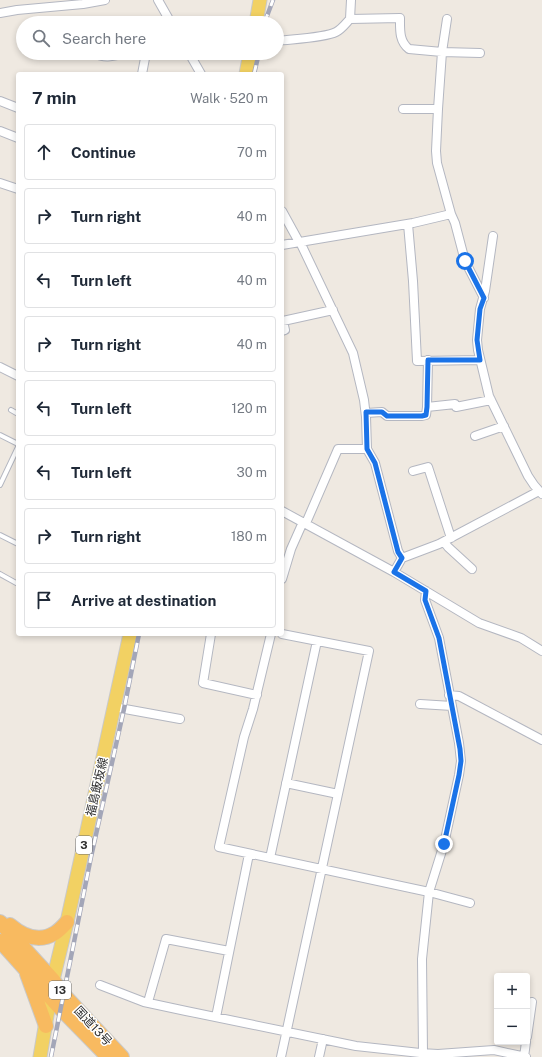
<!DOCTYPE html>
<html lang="en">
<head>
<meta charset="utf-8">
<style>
	body { margin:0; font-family:"Public Sans","Noto Sans JP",sans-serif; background:#f2f2f3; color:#1f2937 }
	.controls { position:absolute; right:12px; bottom:12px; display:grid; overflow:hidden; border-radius:4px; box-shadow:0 2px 6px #0003 }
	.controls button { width:36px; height:36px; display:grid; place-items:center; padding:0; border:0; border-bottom:1px solid #e0e1e3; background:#fff; color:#1f2937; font:20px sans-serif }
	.stop { position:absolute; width:12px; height:12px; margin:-9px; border:3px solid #1a73e8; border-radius:50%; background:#fff }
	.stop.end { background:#1a73e8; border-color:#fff; box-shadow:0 1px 4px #0008 }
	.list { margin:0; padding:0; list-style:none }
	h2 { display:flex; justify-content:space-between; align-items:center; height:52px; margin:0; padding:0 16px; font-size:17px }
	h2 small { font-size:13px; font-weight:400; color:#747a83 }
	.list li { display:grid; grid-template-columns:26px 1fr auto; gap:12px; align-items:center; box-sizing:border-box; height:56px; margin:0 8px 8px; padding:0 8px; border:1px solid #e0e1e3; border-radius:4px }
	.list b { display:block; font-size:15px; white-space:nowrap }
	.list em { font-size:13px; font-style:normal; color:#747a83 }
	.icon { flex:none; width:22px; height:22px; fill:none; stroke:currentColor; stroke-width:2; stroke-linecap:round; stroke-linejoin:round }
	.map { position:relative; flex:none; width:542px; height:1057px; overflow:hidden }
	.search { position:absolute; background:#fff; box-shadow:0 2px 6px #0003; left:16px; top:16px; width:268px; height:44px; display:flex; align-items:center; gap:10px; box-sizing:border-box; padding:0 14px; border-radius:22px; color:#747a83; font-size:15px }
	.panel { position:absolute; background:#fff; box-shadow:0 2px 6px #0003; left:16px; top:72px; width:268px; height:564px; border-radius:4px }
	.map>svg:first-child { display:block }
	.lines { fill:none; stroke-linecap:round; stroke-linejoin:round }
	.service-casing { stroke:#b4b7c1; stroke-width:6 }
	.minor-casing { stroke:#b4b7c1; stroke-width:10 }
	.primary-casing { stroke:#c9c9c9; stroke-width:15 }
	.trunk-casing { stroke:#c9c9c9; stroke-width:16 }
	.service { stroke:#fff; stroke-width:4 }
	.minor { stroke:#fff; stroke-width:8 }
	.primary { stroke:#f2d163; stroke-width:13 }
	.trunk { stroke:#f8ba60; stroke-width:14 }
	.rail-casing { stroke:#a3a6b8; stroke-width:4.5 }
	.rail { stroke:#fff; stroke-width:3; stroke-dasharray:9; stroke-linecap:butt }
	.route { stroke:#1a73e8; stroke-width:5 }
	.labels { text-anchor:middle; stroke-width:3; stroke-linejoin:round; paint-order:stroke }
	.shield { fill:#fff; stroke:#6d6d6d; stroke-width:1 }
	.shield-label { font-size:11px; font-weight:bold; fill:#2e2e2e }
	.street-label { font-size:12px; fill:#2e2e2e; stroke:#fff }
</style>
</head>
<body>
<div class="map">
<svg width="542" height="1057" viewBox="0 0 542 1057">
	<rect width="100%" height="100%" fill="#efe9e1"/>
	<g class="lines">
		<defs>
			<path id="service" d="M11,410L18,414
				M0,435L18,444
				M0,485L18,447
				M0,535L18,544
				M0,574L18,584"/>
			<path id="minor" d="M158,0L171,23
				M0,13L17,10L83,4L105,0
				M350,19L351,0
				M447,19L442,52L438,109L436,151L437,163L451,214L455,223L465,261L484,298
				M277,41C292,39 324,38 336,32C342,29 346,23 350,19L400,18C400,30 399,41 409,49L442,52L480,53
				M93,53C106,59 113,56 126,53
				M189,53L201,74
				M142,74L146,53
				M0,101L18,108
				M403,109H438
				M0,131L18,138
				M0,183L18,189
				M282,211L299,242
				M408,224L413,281L417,361L480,360
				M493,236L485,291L480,309L477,340L478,350L489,396L528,476L534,485L542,494
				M300,242L353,353L364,400L366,417L367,449L375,463L398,551L402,558
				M282,245L413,223L451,214
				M282,331L285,330L283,321L333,310
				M0,367L18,376
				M427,407L455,404L456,407L491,400
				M366,413L382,412L387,416H422L426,415L427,407L428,360
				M475,436L504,426
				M413,471L428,467L451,538
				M282,511L394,572L479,623L521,638L542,651
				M306,523L338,449H367
				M444,542L448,547L472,569
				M394,572L402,558L439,544L539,491
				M282,579L291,549L303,522
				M211,634L203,683L257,695
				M271,634L253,709L244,737L219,847L429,892L470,903
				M449,695L459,696L542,740
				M420,704L452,706
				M114,707L180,719
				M286,783L338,794
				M270,858L317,641
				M100,985L144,1002L186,1011L356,1046L420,1053L438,1054L494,1050L526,1057
				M148,1002L166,939L229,951
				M216,1017L249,854
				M527,1037L532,1002
				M423,1053L422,959L429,892L444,844L459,775L461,761L459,743L439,638L425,600L426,591
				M281,1057L369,651L282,634
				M319,1057L323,1039
				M524,1057L526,1042"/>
			<path id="primary" d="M256,23L260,0
				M246,74L250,53
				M40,1057L53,980L67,922L130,634"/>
			<path id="trunk" d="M0,922L53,980L63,994L122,1057
				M10,925C23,936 39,943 55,933C60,930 63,926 67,922
				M0,941L60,1008L108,1057
				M27,974L46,1026"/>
		</defs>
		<!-- service casing -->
		<use href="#service" class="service-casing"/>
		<!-- minor casing -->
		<use href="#minor" class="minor-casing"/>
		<!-- primary casing -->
		<use href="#primary" class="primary-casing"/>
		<!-- trunk casing -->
		<use href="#trunk" class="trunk-casing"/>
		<!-- service -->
		<use href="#service" class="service"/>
		<!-- minor -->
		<use href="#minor" class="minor"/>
		<!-- primary -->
		<use href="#primary" class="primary"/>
		<!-- trunk -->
		<use href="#trunk" class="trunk"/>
		<defs>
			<path id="rail" d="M265,23L267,16L273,0
				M254,74L259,53
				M51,1057L91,857L124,709L139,634"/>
		</defs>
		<!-- rail casing -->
		<use href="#rail" class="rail-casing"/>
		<!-- rail -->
		<use href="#rail" class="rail"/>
	</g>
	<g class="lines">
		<!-- route -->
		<path class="route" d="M444,844L459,775L461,761L460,749L439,638L425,600L426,591L394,572L402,558L398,552L375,463L367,449L366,412H382L387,416H422L426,415L427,407L428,360H480L477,340L480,309L484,298L465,261"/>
	</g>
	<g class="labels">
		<!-- shield labels -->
		<g class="shield">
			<rect x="76" y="836" width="16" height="18" rx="3"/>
			<rect x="49" y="981" width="22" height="18" rx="3"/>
		</g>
		<g class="shield-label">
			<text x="84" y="849">3</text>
			<text x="60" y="994">13</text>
		</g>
		<!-- street labels -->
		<g class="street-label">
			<text transform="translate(97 787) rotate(-77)" y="4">福島飯坂線</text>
			<text transform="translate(93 1026) rotate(47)" y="4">国道13号</text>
		</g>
	</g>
</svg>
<div class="controls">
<button>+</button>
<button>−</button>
</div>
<div class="stop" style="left:465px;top:261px"></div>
<div class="stop end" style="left:444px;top:844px"></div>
<div class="search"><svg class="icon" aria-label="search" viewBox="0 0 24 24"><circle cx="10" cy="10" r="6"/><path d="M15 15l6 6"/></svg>Search here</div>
<section class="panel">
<h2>7 min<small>Walk · 520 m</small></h2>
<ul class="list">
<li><svg class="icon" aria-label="ahead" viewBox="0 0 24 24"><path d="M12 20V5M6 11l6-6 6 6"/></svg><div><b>Continue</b></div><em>70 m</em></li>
<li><svg class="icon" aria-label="right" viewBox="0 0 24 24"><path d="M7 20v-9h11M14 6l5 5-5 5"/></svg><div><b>Turn right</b></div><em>40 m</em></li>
<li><svg class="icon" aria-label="left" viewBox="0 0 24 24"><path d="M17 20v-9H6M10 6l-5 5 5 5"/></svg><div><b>Turn left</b></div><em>40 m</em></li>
<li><svg class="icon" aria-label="right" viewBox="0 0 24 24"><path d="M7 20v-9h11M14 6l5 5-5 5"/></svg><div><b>Turn right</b></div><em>40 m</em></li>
<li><svg class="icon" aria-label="left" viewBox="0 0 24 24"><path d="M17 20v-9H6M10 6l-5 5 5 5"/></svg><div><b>Turn left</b></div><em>120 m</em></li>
<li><svg class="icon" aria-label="left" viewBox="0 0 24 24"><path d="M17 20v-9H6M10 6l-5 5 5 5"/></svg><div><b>Turn left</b></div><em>30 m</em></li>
<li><svg class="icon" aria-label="right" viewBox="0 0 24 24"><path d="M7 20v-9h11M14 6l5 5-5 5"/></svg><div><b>Turn right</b></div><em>180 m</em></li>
<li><svg class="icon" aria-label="arrive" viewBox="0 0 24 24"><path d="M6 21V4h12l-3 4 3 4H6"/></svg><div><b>Arrive at destination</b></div></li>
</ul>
</section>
</div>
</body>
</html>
